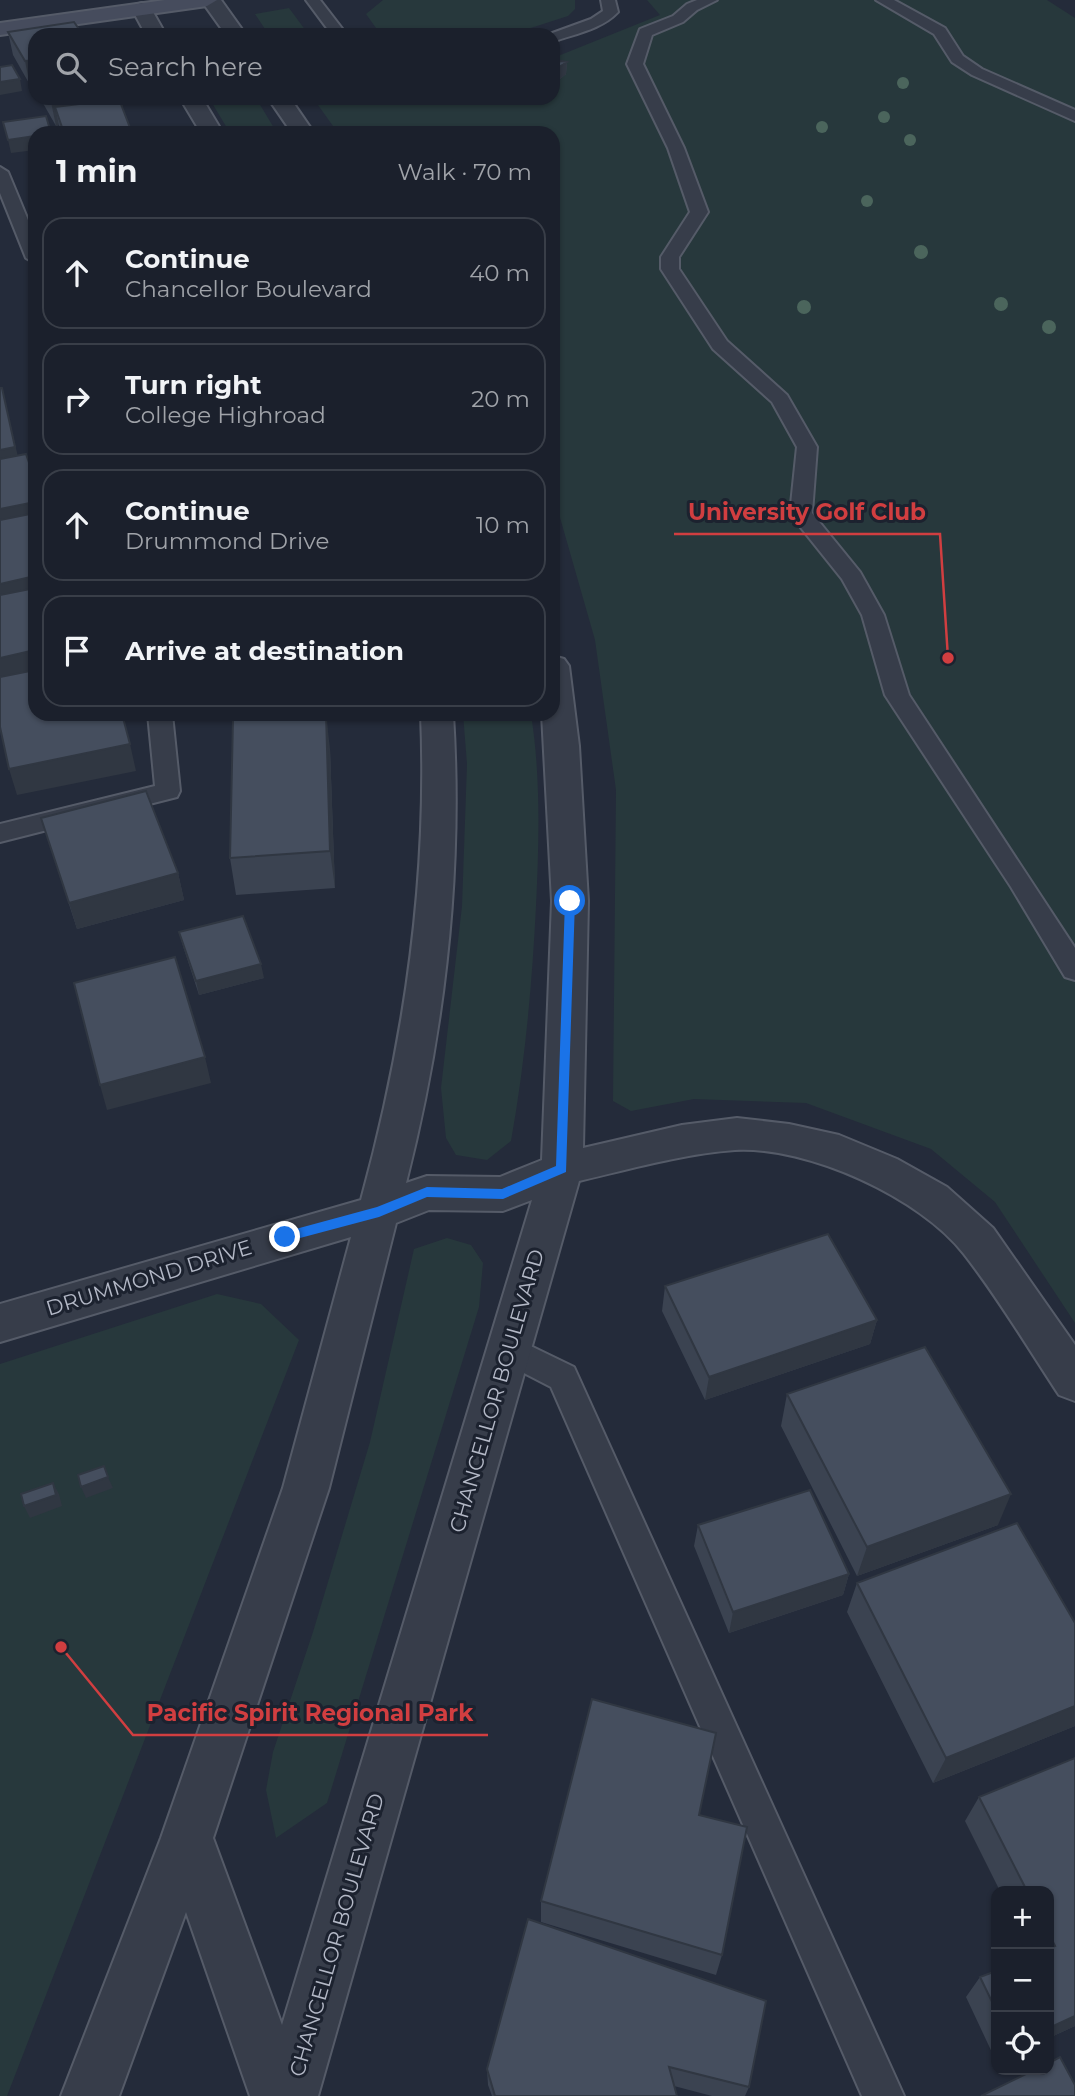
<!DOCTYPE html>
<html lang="en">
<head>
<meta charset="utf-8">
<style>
	body { margin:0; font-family:Montserrat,sans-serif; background:#282d38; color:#f1f3f6 }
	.controls { position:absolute; right:21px; bottom:21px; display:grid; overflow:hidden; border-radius:14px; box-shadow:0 2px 5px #0004 }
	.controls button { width:63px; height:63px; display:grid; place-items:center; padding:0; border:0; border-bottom:2px solid #393e48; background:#1b202c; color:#f1f3f6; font:35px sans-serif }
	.stop { position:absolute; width:21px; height:21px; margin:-16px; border:5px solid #1a73e8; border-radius:50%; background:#fff }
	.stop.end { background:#1a73e8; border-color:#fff; box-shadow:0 2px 7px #0008 }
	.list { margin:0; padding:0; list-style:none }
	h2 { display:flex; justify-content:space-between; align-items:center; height:91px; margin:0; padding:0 28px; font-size:30px }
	h2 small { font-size:23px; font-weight:400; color:#a0a3a9 }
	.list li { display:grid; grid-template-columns:46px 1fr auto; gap:21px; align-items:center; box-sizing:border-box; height:112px; margin:0 14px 14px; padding:0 14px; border:2px solid #393e48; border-radius:21px }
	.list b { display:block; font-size:26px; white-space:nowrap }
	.list p { margin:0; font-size:23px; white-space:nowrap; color:#a0a3a9 }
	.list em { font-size:23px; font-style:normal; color:#a0a3a9 }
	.icon { flex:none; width:38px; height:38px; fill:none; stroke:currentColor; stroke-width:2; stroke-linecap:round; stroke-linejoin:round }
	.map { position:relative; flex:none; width:1075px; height:2096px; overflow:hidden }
	.search { position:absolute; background:#1b202c; box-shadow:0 2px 5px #0004; left:28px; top:28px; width:532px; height:77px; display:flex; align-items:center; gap:18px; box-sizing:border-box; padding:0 24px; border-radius:21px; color:#a0a3a9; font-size:26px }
	.panel { position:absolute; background:#1b202c; box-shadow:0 2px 5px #0004; left:28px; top:126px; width:532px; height:595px; border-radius:21px }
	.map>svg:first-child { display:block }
	.green { fill:#27383c }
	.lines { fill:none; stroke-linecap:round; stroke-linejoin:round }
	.service-casing { stroke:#555b68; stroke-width:4 }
	.minor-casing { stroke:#555b68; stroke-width:4 }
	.secondary-casing { stroke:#555b68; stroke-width:4 }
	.service { fill:#373d4a; fill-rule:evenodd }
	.minor { fill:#373d4a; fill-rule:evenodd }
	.secondary { fill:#464c5d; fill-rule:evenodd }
	.tree { fill:#4b655c }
	.wall { fill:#3b4351 }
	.shaded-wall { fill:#303742 }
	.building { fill:#454e5e; stroke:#303742; stroke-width:2 }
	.route { fill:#1a73e8 }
	.labels { text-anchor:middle; stroke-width:6; stroke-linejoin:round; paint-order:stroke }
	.street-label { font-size:21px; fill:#b3b8c6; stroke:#1c222f }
	.leader { fill:none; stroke:#d13e40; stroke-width:2.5 }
	.callout-dot { fill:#d13e40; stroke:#1c222f; stroke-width:2.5 }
	.callout-label { font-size:23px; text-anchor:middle; font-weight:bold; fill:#d13e40; stroke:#1c222f; stroke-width:6; stroke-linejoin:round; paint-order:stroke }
</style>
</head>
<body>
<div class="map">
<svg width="1075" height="2096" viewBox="0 0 1075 2096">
	<rect width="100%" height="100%" fill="#242b3a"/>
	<!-- green -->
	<path class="green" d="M383,0H575V9L568,16L509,35H381L366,14Z
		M647,0H1047L1075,18V1323L995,1202L931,1149L806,1103L694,1099L631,1111L613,1101L616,790L595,640L553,493V133H338L313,98H377L387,101L410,98H553V58L660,15Z
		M289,8L309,35H269L255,14Z
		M209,98H256L277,133H230Z
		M463,714H531C541,777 539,843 536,906C532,985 525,1063 511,1141L487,1160L456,1155L446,1138L441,1088L462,906L467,764Z
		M447,1238L471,1245L483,1263L479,1307L327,1803L276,1838L266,1790L273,1752L313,1632L370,1442L414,1249Z
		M217,1294L261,1304L299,1340L7,2096H0V1364Z"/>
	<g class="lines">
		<defs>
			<path id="service" d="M306,0H320L347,35H332Z
				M601,0H615L618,12C603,28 579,33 558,40L553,41V35H547L591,19L603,11Z
				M697,0H717L697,10L683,22L652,35L643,64L684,148L708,212L679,257V269L727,341L787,395L817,447L812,513L860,572L884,615L909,695L1075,948V980L1065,977L1011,887L885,695L862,615L842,579L790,514L797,447L772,402L713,349L661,269V257L690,212L668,148L627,64L640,29L673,16L687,4Z
				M876,0H894L945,28L963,56L982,69L1075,110V121L972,75L952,62L934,34Z
				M0,167L8,172L35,237V263L26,258L0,193Z
				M148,714H172L180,791L177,797L0,842V824L155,786Z
				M510,1336L574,1367L904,2096H862L551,1387L499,1360L494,1350L499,1340Z"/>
			<path id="minor" d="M201,0H221L246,35H226Z
				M142,3L149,5L166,35H146L132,9L135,5Z
				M180,98H202L223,133H201Z
				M268,98H290L314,133H292Z
				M553,656L564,659L569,666L579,746L588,901L583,1148L682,1125L737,1118L789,1124L839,1135L897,1159L947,1187L993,1228L1075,1345V1401L1059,1395C1028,1348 999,1299 964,1254C920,1197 807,1146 735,1150C682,1154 630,1169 579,1181L318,2096H250L186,1912L119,2096H61L161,1838L283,1488L351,1237L0,1342V1304L361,1200C405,1040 428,880 421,714H453C463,872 445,1030 406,1183L427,1176L500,1177L542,1160L552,901L542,714H553ZM532,1200L282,2025L213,1838L329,1488L396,1223L429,1210L503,1211Z"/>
			<path id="secondary" d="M165,0H217L207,6L0,35V23Z"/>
		</defs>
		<!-- service casing -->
		<use href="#service" class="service-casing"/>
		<!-- minor casing -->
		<use href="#minor" class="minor-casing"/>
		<!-- secondary casing -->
		<use href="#secondary" class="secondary-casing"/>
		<!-- service -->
		<use href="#service" class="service"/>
		<!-- minor -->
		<use href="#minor" class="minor"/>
		<!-- secondary -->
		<use href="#secondary" class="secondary"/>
	</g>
	<!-- trees -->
	<g class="tree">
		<circle cx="903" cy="83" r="6"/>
		<circle cx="884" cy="117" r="6"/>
		<circle cx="822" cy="127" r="6"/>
		<circle cx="910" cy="140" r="6"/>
		<circle cx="867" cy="201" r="6"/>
		<circle cx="921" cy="252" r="7"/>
		<circle cx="1001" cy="304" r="7"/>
		<circle cx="804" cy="307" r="7"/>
		<circle cx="1049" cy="327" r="7"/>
	</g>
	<!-- wall -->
	<path class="wall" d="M8,32L35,35V84L30,85L13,55Z
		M567,62L566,74L559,80L553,78V66Z
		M40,98H121L123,109L132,133H61L59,125L56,126Z
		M330,749L335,888L236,895L230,858Z
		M41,818L178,873L184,900L77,929Z
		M179,932L264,978L199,995L183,946Z
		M665,1286L877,1320L870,1344L705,1400L662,1311Z
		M787,1394L998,1525L857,1576L781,1426Z
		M698,1525L849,1574L843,1595L729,1633L694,1546Z
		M857,1583L1075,1623V1726L933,1783L847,1612Z
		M1075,1758V2026L1049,2038V1891H1000L965,1821L979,1797Z
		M541,1901L722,1955L716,1975L541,1922Z
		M528,1919L749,2087L745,2096H712L674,2086L677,2096H492L488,2085L487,2069Z
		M996,1971V2061L966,1997L980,1977Z"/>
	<!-- shaded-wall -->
	<path class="shaded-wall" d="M35,60V73L32,69L35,84L30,85L25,61Z
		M567,62L566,74L559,80V67Z
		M20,79L22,91L0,95V82Z
		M74,98H121L124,114L55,107L59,125L56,126L51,102Z
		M35,136V150L11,153L8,140Z
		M8,414L22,474L0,477V450Z
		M35,502V530L0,537V509Z
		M35,576V604L0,612V584Z
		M35,650V678L0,686V658Z
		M326,714L330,749L335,888L330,851Z
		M130,744L136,771L17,795L9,769Z
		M178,873L184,900L77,929L69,903Z
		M261,964L264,978L199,995L196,981Z
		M205,1057L211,1083L107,1110L100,1085Z
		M877,1320L870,1344L705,1400L709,1377Z
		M108,1477L113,1488L86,1498L81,1487Z
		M53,1483L59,1494L62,1506L30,1518L24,1506Z
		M1011,1494L998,1525L857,1576L867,1547Z
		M849,1574L843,1595L729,1633L733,1612Z
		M1075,1706V1726L933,1783L946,1758Z
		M1075,2016V2026L1049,2038V2028Z"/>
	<!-- building -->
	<path class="building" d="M74,22L83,35H35V60L25,61L8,32Z
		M561,61L567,62L559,67L553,66Z
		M12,65L20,79L0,82V67Z
		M49,98H74L51,102Z
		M119,99L132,133H64L55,107Z
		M46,116L51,133H35V136L8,140L3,122Z
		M0,388H2L15,447L0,450Z
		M26,454L35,480V502L0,509V459Z
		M35,513V576L0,584V520Z
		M35,588V650L0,658V595Z
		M35,670V714H122L130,744L9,769L0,727V677Z
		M294,714H326L330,851L230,858L233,718Z
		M146,791L178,873L69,903L41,818Z
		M243,916L261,964L196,981L179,932Z
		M175,957L205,1057L100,1085L74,983Z
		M828,1234L877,1320L709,1377L665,1286Z
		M925,1347L1011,1494L867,1547L787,1394Z
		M104,1466L108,1477L81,1487L78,1475Z
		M53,1483L56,1495L24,1506L21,1494Z
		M810,1490L849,1574L733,1612L698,1525Z
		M1017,1523L1075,1623V1706L946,1758L857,1583Z
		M592,1699L716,1733L699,1815L747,1827L722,1955L541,1901Z
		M1075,1758V2016L1049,2028V1948L1055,1946L1049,1934V1891H1027L979,1797Z
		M528,1919L766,2001L749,2087L669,2067L677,2096H495L487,2069Z
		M996,1971V2010L980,1977Z
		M1060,2057L1075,2085V2096H981L1034,2070H1049V2063Z"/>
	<!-- route -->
	<path class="route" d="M570,897L575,901L566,1172L503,1199L427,1197L379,1217L285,1242L281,1240V1233L377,1207L427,1187L502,1189L556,1166L565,901Z"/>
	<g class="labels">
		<!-- street labels -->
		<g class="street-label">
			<text transform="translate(149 1278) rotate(-17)" y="7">DRUMMOND DRIVE</text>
			<text transform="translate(497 1391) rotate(-74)" y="7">CHANCELLOR BOULEVARD</text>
			<text transform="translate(337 1935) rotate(-74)" y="7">CHANCELLOR BOULEVARD</text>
		</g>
	</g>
	<!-- callouts -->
	<path class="leader" d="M948 658L940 534H674M61 1647L133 1735H488"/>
	<g class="callout-dot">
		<circle cx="948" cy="658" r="7"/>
		<circle cx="61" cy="1647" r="7"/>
	</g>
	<g class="callout-label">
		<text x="807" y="520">University Golf Club</text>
		<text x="310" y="1721">Pacific Spirit Regional Park</text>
	</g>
</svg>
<div class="controls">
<button>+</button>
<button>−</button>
<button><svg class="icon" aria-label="locate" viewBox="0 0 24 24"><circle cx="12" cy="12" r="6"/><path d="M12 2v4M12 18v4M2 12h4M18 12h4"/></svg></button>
</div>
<div class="stop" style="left:570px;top:901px"></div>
<div class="stop end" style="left:285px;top:1237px"></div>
<div class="search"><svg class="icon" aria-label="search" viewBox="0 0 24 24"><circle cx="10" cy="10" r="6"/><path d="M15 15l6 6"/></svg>Search here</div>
<section class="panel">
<h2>1 min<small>Walk · 70 m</small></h2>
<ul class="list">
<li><svg class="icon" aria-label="ahead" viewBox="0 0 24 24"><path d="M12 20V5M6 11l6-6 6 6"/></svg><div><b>Continue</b><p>Chancellor Boulevard</p></div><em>40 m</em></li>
<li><svg class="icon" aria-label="right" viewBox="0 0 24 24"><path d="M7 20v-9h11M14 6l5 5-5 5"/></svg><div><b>Turn right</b><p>College Highroad</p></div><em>20 m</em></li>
<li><svg class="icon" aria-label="ahead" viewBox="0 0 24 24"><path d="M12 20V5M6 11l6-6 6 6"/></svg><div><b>Continue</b><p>Drummond Drive</p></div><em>10 m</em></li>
<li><svg class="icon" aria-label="arrive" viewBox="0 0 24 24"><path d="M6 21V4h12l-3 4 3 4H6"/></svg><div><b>Arrive at destination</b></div></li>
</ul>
</section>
</div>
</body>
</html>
